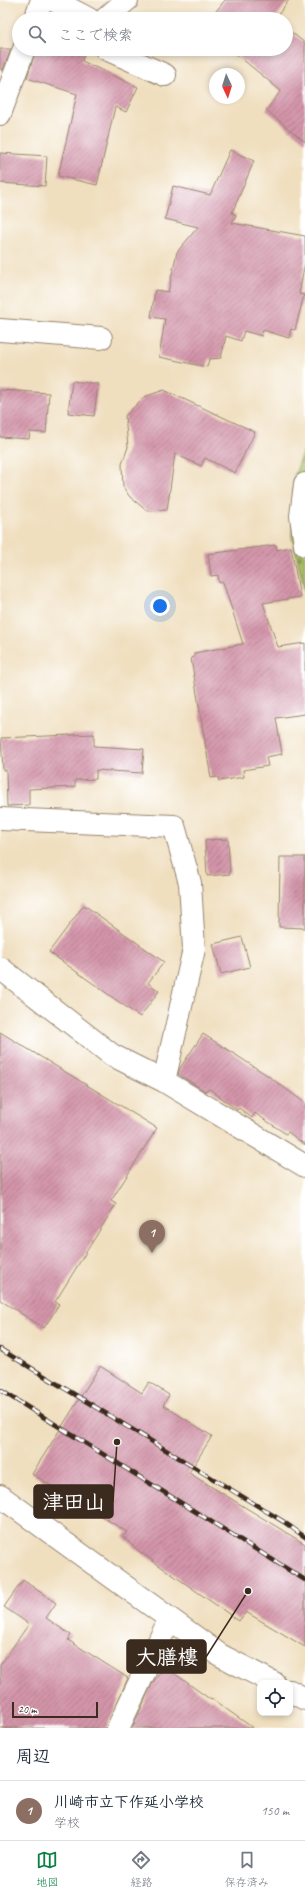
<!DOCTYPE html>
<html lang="ja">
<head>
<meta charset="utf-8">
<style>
	body { margin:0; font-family:Caveat,"Klee One",sans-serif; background:#f2f2f3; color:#1f2937 }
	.controls { position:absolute; right:12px; bottom:12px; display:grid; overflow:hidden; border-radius:8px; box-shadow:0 2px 6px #0003 }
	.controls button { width:36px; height:36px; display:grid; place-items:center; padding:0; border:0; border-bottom:1px solid #e0e1e3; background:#fff; color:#1f2937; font:20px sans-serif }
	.compass { position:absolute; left:209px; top:68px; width:36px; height:36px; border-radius:50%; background:#fff; box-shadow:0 2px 6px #0003; rotate:176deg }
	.scale { position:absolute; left:12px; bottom:10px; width:86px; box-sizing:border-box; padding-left:4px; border:2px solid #3b2a1e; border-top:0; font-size:11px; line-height:14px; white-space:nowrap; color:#3b2a1e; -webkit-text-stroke:3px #fff; paint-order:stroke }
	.you { position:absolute; left:160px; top:606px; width:14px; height:14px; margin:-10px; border:3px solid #fff; border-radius:50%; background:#1a73e8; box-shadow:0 0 0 6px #1a73e833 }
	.badge { display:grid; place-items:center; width:26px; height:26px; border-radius:50%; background:#0b8043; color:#fff; font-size:13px; font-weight:700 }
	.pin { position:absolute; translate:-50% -33px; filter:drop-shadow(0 1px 2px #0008) }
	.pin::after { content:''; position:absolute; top:21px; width:14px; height:12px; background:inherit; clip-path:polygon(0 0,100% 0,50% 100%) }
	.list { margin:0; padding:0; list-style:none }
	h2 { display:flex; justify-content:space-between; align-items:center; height:52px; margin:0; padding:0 16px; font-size:17px }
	h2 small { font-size:13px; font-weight:400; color:#747a83 }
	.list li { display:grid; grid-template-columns:26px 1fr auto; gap:12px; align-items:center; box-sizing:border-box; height:60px; padding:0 16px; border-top:1px solid #e0e1e3 }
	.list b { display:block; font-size:15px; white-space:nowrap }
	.list p { margin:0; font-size:13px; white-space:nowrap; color:#747a83 }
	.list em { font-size:13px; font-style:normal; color:#747a83 }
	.icon { flex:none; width:22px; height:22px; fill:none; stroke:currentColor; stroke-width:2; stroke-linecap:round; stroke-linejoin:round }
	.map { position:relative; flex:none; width:305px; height:1728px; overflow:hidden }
	.search { position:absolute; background:#fff; box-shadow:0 2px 6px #0003; left:12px; right:12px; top:12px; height:44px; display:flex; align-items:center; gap:10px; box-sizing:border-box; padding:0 14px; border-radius:22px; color:#747a83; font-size:15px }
	.sheet { height:112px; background:#fff }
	nav { display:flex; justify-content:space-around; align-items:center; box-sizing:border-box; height:56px; border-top:1px solid #e0e1e3; background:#fff; font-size:11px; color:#747a83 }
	nav a { display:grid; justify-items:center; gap:2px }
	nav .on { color:#0b8043 }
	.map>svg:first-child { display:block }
	.cemetery { fill:url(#cemetery-stones); stroke:#717441 }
	.building { fill:url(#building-hatch) }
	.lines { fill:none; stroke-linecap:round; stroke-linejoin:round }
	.minor-casing { stroke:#96846e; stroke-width:24 }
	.minor { stroke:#fff; stroke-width:22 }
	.rail-casing { stroke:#3b2a1e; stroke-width:4.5 }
	.rail { stroke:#fff; stroke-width:3; stroke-dasharray:9; stroke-linecap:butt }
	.leader { fill:none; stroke:#3b2a1e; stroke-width:1.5 }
	.callout-dot { fill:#3b2a1e; stroke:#fff; stroke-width:1.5 }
	.callout { fill:#3b2a1e; stroke:#3b2a1e; stroke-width:1.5 }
	.callout-label { font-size:21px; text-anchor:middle; font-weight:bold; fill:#fff }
</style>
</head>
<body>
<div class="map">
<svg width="305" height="1728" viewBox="0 0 305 1728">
	<defs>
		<pattern id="cemetery-stones" width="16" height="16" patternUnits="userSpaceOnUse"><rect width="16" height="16" fill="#a7be64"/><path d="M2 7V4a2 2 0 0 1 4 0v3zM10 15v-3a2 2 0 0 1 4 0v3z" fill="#899b52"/></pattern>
		<pattern id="building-hatch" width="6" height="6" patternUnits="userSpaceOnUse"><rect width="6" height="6" fill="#d394a9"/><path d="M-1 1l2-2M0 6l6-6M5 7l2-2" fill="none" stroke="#ac7989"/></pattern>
	</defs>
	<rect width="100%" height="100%" fill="#fff"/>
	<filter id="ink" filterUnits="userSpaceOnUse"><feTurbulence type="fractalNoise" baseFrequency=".025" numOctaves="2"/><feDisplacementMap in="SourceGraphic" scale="8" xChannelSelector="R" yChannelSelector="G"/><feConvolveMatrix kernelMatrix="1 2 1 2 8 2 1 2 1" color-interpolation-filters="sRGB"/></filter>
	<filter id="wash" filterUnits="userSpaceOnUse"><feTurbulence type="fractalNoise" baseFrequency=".012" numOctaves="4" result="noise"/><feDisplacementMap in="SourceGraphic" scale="16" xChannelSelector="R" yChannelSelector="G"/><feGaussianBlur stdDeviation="0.9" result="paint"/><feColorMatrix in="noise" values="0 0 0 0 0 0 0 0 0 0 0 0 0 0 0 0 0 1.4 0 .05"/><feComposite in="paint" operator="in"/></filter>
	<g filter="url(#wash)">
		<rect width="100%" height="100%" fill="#f0dfbf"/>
		<!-- cemetery -->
		<path class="cemetery" d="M305,447V592L292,537L294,477Z"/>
		<g id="blocks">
			<!-- building -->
			<path class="building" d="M225,0H289L275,19H210Z
				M286,28L305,43V142L266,110L281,91L230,49H286Z
				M0,49H11L3,70L0,69Z
				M36,49H86L82,61L138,87L126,112L115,107L97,185L58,176L77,94L27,78Z
				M230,150L254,161L232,213L236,215L232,223L305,236V262L299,294L304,295L295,330L291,329L289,338L263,330L262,336L244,331L241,341L226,336L221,358L209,359L207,367L159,357L165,319L151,317L155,290L168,292L177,252L198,227L165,219L173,186L210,195Z
				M0,153L47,156L45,186L0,183Z
				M72,381L98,384L94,416L68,413Z
				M0,390L49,393L46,433L30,432L29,439L0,437Z
				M164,390L255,432L235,473L205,458L201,466L175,454L167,510L147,511L130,497L123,487L122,464L128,447L125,416L144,397Z
				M276,545L277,550L291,547L300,597L263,603L278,647L305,643V714L276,718L282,754L266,757L268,766L243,770L244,777L219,781L218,777L211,778L191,658L194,657V653L243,644L223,582L219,583L218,575L211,576L208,554Z
				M94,734V746L144,749L142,773L96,770V779L75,780V787L29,789V805L7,806L6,770H3L1,738Z
				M228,839L230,874L207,876L205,840Z
				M280,857H305V928L279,927Z
				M84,905L164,962L148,983L159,991L140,1017L49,952Z
				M242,937L250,967L221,974L213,944Z
				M0,1032L157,1128L111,1201L116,1204L55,1302L59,1304L44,1328L0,1300Z
				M203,1034L267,1075L305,1103V1145L288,1132L286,1134L255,1113L252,1118L239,1108L237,1110L210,1089L205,1091L178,1074L180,1068Z
				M100,1366L142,1393L149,1382L169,1395L163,1405L212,1436L189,1473L305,1544V1647L246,1612L239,1621L140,1552L123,1537L127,1532L32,1474Z
				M23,1580L56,1603L46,1618L71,1635L68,1640L128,1678L106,1728H0V1665L29,1624L4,1607Z
				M167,1668L211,1700L212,1699L253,1728H132L153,1682L163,1670L165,1672Z"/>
		</g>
	</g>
	<g filter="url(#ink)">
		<use href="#blocks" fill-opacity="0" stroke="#96846e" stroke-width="1"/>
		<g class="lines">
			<defs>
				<path id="minor" d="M53,0L89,19
					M35,19L42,0
					M105,19L127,0
					M106,49L165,75
					M0,114L24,49
					M0,330L101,338
					M305,484L301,516L305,545
					M0,819L174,826L190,883L194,949L164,1081
					M0,968L112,1055L164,1081L305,1166
					M0,1496L220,1655L274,1683
					M290,1691L305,1699
					M118,1728L169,1620"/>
			</defs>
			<!-- minor casing -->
			<use href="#minor" class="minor-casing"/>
			<!-- minor -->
			<use href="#minor" class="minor"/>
			<defs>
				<path id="rail" d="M0,1349L284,1522L305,1537
					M0,1390L305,1580"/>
			</defs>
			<!-- rail casing -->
			<use href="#rail" class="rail-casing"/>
			<!-- rail -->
			<use href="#rail" class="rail"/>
		</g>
	</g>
	<!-- callouts -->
	<path class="leader" d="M117 1442L113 1502M248 1591L206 1657"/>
	<g class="callout-dot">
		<circle cx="117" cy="1442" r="4"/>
		<circle cx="248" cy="1591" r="4"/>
	</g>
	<g class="callout">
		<rect x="34" y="1485" width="79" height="33" rx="4"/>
		<rect x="127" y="1640" width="79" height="33" rx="4"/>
	</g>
	<g class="callout-label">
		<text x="74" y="1509">津田山</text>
		<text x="167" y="1664">大膳樓</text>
	</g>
</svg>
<div class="controls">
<button><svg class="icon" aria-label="locate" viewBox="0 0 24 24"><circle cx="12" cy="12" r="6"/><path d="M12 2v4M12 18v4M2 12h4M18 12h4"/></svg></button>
</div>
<svg class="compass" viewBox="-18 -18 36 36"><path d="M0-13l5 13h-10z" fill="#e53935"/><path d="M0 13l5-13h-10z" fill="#747a83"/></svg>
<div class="scale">20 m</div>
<div class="you"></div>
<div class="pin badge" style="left:152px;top:1253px;background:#8d6e63">1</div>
<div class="search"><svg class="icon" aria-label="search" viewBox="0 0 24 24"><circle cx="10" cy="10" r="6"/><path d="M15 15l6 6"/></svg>ここで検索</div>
</div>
<section class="sheet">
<h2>周辺<small></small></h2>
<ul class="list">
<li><span class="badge" style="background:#8d6e63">1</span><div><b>川崎市立下作延小学校</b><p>学校</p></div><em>150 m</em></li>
</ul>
</section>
<nav>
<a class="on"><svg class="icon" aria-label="map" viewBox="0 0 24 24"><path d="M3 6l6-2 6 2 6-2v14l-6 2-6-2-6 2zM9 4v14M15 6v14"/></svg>地図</a>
<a><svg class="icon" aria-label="directions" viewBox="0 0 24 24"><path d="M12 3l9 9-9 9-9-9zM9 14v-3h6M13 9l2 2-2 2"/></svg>経路</a>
<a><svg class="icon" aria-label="saved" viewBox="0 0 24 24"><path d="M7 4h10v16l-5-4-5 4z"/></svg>保存済み</a>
</nav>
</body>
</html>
